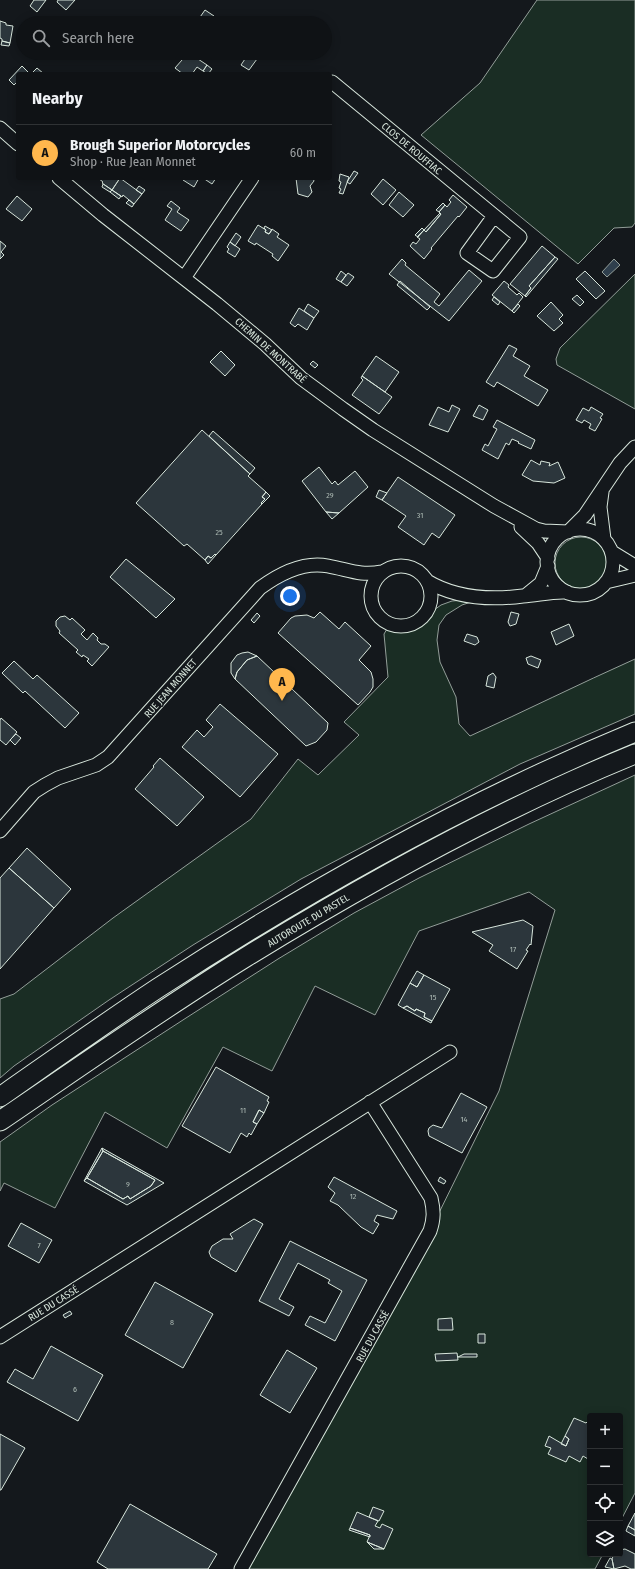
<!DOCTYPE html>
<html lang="en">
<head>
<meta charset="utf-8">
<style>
	body { margin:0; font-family:"Fira Sans Condensed",sans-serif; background:#181b1e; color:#f1f3f6 }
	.controls { position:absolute; right:12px; bottom:12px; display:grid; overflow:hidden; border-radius:4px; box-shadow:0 2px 10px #0003 }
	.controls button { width:36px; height:36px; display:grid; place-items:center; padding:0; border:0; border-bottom:1px solid #2f3234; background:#0f1215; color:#f1f3f6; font:20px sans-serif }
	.you { position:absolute; left:290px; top:596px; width:14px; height:14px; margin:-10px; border:3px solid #fff; border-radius:50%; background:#1a73e8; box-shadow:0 0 0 6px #1a73e833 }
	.badge { display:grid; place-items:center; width:26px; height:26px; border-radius:50%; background:#ffb74d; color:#111; font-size:13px; font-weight:700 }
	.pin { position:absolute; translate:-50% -33px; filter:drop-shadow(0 1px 2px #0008) }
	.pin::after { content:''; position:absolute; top:21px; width:14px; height:12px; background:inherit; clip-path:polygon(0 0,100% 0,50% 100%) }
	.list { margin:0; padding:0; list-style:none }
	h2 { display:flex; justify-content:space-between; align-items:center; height:52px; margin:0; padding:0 16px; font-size:17px }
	h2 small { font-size:13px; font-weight:400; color:#9b9ea0 }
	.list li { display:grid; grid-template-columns:26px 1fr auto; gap:12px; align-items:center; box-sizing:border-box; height:56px; padding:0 16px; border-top:1px solid #2f3234 }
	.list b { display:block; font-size:15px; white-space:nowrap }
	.list p { margin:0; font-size:13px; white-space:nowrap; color:#9b9ea0 }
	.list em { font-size:13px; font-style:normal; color:#9b9ea0 }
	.icon { flex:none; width:22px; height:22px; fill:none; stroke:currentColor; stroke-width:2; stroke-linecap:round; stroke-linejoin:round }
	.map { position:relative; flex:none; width:635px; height:1569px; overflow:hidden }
	.search { position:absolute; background:#0f1215; box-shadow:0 2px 10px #0003; left:16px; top:16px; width:316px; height:44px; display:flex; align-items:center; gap:10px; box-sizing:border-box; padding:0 14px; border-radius:22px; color:#9b9ea0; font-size:15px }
	.panel { position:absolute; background:#0f1215; box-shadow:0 2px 10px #0003; left:16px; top:72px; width:316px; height:108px; border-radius:4px }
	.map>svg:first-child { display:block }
	.green { fill:#1a2d24; stroke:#939e99 }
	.water { fill:#2f3f4d; stroke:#939e99 }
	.building { fill:#2c363c; stroke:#d8e6dc }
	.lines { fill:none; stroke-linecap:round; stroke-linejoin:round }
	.minor-casing { stroke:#d8e6dc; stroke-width:15 }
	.highway-casing { stroke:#d8e6dc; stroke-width:21 }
	.minor { stroke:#14181c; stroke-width:13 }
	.highway { stroke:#14181c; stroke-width:19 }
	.labels { text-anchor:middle; stroke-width:3; stroke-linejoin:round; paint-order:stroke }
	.number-label { font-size:8px; fill:#adbab4 }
	.street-label { font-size:10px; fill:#d8e6dc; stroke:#14181c }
</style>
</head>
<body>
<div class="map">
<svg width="635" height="1569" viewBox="0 0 635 1569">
	<rect width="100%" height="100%" fill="#14181c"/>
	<!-- green -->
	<path class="green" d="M537,0H635V223L632,227L614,228L578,264L421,135L480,83Z
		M635,274V409L557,365L556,359L560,348Z
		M555 563a26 26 0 1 1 52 0a26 26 0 1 1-52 0Z
		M463,600L474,601L462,605L446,615L439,625L437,640L440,662L456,697L459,724L470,736C525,711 579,684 635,659V714L520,764L301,879L193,945L109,1000L14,1066L0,1078V999L14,994L113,918L251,819L298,759L318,775L359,735L344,722L388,677L384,634L387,629L399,631L421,625L434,610L441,605L452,601Z
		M635,775V1493L620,1522V1416H590V1554H603L595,1569H241L430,1231L499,1091L555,910L529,892L419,931L375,1015L315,986L272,1071L223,1047L167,1148L105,1112L55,1208L4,1183L0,1191V1142L52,1105L186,1018L278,959L354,913L419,878L529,824Z"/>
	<!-- water -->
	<path class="water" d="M614,259L620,265L607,277L602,272Z"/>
	<!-- building -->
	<path class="building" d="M34,0H46L37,12L30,6Z
		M58,0H75L66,10L57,2Z
		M205,10L214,16L212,19L219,23H202L198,20Z
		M0,21L6,23V25L13,26L10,43L2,41V39L0,38Z
		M2,41L10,43L9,46L1,45Z
		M178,53H189L207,65L203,71L197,67L192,74H183L175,68L182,60L181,59L183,56Z
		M249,53L257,59L249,70L241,65Z
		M207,65L212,69L208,74L203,71Z
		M22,66L30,74H18V83L17,82L14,85L9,80Z
		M37,68L44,74H31Z
		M354,171L358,173L350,184L347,182Z
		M340,174L349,177L343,194L339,193L341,189L339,188L341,182L339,181Z
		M98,178H120L112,190L102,183L103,182Z
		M120,178L142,194L134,204L123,195L122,197L112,190Z
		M184,178H199L194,187L183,180Z
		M203,178H216L212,184Z
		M296,178H313L314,181L310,186L312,192L308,197L298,194Z
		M383,179L396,190L383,205L371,194Z
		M103,184L112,190L110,192L102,187Z
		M139,186L145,190L142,194L136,190Z
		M112,190L121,196L119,199L110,192Z
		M399,192L414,205L403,217L389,205Z
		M453,195L467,207L459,217L458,216L431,248L432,249L424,259L410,246L413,242L416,244L420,239L417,237L424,230L426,232L441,214L439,212L445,205L447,207L451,202L449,200Z
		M17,196L32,209L22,221L6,209Z
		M129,200L134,204L132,207L126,203Z
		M171,201L180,208L177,212L189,220L181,231L165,220L172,209L167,206Z
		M443,203L445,205L439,212L436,210Z
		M440,213L441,214L426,232L424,230Z
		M258,225L266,230L265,232L269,234L272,229L279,234L277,237L289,245L278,261L272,256L273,254L256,243L255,245L248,241Z
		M265,226L272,230L269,234L265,232L266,230L264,228Z
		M422,228L424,230L418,237L415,235Z
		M236,233L241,237L235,246L230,242Z
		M0,241L6,246L1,252L4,255L0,259Z
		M230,242L240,249L235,257L227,252L229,249L227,247Z
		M542,246L555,257L529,286L531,288L525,296L510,284Z
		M555,257L558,259L526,297L525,296L531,288L529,286Z
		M402,259L406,263L405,265L440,294L434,302L439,306L469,270L482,281L449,321L389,274Z
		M341,271L346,275L341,282L336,279Z
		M585,271L605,291L596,299L576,279Z
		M348,273L354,277L347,286L341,282Z
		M400,281L430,307L427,310L397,285Z
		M504,281L509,285L508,287L517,295L519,293L523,297L512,311L492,295Z
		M577,295L584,302L580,306L572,299Z
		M494,297L500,302L498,305L492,300Z
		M551,302L563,315L559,319L563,323L554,331L537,316Z
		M308,304L319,311L314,318L304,311Z
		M518,304L520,306L514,313L512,311Z
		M299,308L314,318L307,330L298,324L295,327L290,323Z
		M509,345L517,349L513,356L530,366L524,376L548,390L538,406L497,382L494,387L486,382Z
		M221,351L235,365L225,376L210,362Z
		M376,356L399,372L385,392L362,376Z
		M313,361L318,365L315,368L310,364Z
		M362,376L392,397L379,414L352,395L363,380L361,378Z
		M452,405L460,409L448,432L429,425L438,407L449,412Z
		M479,405L488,410L483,420L473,416Z
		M591,407L603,414L600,418L602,419L595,431L589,428L591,424L584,420L582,423L576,420L583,408L589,411Z
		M497,420L535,440L531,449L518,443L519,442L512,439L509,445L506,443L498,459L482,450L485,444L488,446L497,429L493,427Z
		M202,430L250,474L248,476L266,492L262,497L265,499L261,503L262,504L216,555L215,554L211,558L208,556L205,560L187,544L184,546L136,503Z
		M213,431L255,468L250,474L209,436Z
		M531,460L540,465L541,461L550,463L549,466L558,462L565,478L554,483L533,481L522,475Z
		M319,467L332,484L335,481L338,485L355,471L368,487L339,513L326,512L302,481Z
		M398,477L455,515L439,538L432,533L424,545L398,527L406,516L382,500Z
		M379,490L387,493L382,500L376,497Z
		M266,492L270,496L262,504L261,503L265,499L262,497Z
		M326,512L339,513L332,519Z
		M215,554L216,555L208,564L205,560L208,556L211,558Z
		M126,559L175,599L156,618L110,577Z
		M320,612L339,629L345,622L371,646L359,660L371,672L373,679V687L370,692L358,705L278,633L291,618L295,616L307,615L314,618Z
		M511,612L519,614L516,624L510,626L508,622Z
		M257,613L260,616L254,623L251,620Z
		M65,616L70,620L72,618L85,630L81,634L87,640L93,633L98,638L97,640L101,644H105L109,647L92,666L87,661L89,659L83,655L82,657L76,652L78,650L59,633L60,631L56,626V621L60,617Z
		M569,624L574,636L556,645L551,632Z
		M467,634L477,637L479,642L475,645L464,641Z
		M248,652L257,656L247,660L237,672L235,679L231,673V663L237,655L242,653Z
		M257,656L328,723L327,730L316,742L306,746L235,679L237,672L247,660Z
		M531,656L541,660L538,668L528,664L526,658Z
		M14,661L33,679L37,675L79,713L65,728L25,691L23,693L2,673Z
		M493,673L496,677L494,688L486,686L488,676Z
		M220,704L278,754L240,797L182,747L197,730L204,737L213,727L206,720Z
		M1,718L17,732L6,745L0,740V720Z
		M16,734L21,738L15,745L10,740Z
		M160,758L204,797L177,826L135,789L154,767L153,766Z
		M27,848L71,889L54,908L9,868Z
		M9,868L54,908L0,969V878Z
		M523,920L533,926L531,945L530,944L526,950L528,951L517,969L489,951L493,945L472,932Z
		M417,971L424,975L417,987L410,983Z
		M424,975L450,989L432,1021L424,1017L425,1013L416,1009L415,1011L407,1006L403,1008L398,1005L410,983L417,987Z
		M407,1006L415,1011L416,1009L425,1013L424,1017L432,1021L431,1023L403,1008Z
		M216,1067L269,1097L267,1101L269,1102L264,1113L259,1110L253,1122L257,1124L251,1135L249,1133L247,1137L241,1133L230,1153L182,1126Z
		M461,1093L487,1107L462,1153L429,1136L428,1131L429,1128L433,1125L442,1128Z
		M259,1110L264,1113L257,1124L253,1122Z
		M102,1148L164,1183L127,1205L84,1181L87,1178L123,1199L128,1196L130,1199L151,1186L155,1180L103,1151Z
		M102,1148L103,1151L87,1178L84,1181Z
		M103,1151L155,1180L151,1186L130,1199L128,1196L123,1199L87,1178Z
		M334,1177L397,1211L393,1219L377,1215L374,1221L379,1224L373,1234L361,1227L338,1205L330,1201L335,1193L328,1187Z
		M440,1177L446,1181L444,1184L438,1181Z
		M254,1219L263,1224L236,1272L211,1257L209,1252L212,1246L223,1239H233L230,1234Z
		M21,1223L52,1240L39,1263L8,1246Z
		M290,1241L367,1280L335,1341L305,1325L310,1316L325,1323L342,1291L328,1283L330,1280L298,1263L279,1299L294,1307L289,1316L259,1301Z
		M155,1282L213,1314L183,1368L125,1335Z
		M70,1311L72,1314L65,1318L63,1315Z
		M452,1318L453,1330H438V1319Z
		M478,1334H485V1343H478Z
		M51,1346L103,1375L78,1421L7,1382L15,1369L33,1379Z
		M287,1350L317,1368L290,1413L260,1395Z
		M457,1353L458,1360L436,1361L435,1354Z
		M464,1354H477V1357H458Z
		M574,1418L586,1423L587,1422L590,1423V1454L588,1459L583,1456L580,1462L569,1456L566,1462L548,1454L551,1448L545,1446L549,1436L566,1446L569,1439L565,1436Z
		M0,1434L25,1448L1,1490H0Z
		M565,1436L569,1439L566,1446L561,1444Z
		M130,1504L217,1554L208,1569H108L97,1562Z
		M373,1507L384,1511L379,1521L369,1517Z
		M357,1512L378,1521L375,1526L380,1528L382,1524L393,1529L384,1549L367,1542L370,1535L350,1528Z
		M635,1513V1530L628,1526Z
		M628,1526L635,1530V1536L626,1531Z
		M350,1528L370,1535V1537L349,1530Z
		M367,1542L384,1549H374Z
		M625,1549L635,1554V1569H631L625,1566L614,1569L612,1559L614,1554H620V1550Z
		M610,1558L612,1559L614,1569L605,1567Z"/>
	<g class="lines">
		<defs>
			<path id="minor" d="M330,82H332L520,237L493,271L467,253L494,216
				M0,128L18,144
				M59,178L103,215L217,304L265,344L301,378L343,409L373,430L494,506L536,529L544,531L568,532
				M184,278L252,178
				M602,492L600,507L604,539
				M521,527L538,543L548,558
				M547 562a33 33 0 1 1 66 0a33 33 0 1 1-66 0Z
				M569,531L585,515L620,463L635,447
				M612,552L635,566
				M371 596a30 30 0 1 1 60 0a30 30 0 1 1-60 0Z
				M427,581C455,598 491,600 523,596C538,595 552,591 567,592
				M606,582L635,575
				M525,596L541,583L548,566
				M0,831L34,792L45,785L58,778L96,765L108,757L260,588C279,574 303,561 328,566C350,570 359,576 382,572
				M0,1337L450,1052
				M241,1569L430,1231C434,1219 434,1211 431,1198L370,1102"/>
			<path id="highway" d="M0,1097C53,1060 105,1023 158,988C309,890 468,801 635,732
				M0,1121C81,1066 162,1009 246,957C370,881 500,809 635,754"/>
		</defs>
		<!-- minor casing -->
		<use href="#minor" class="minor-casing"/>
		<!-- highway casing -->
		<use href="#highway" class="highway-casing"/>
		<!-- minor -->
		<use href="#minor" class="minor"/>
		<!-- highway -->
		<use href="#highway" class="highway"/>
	</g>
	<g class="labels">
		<!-- number labels -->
		<g class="number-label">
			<text x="330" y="498">29</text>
			<text x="420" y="518">31</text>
			<text x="219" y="535">25</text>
			<text x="513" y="952">17</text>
			<text x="433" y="1000">15</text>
			<text x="243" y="1113">11</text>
			<text x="464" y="1122">14</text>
			<text x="128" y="1187">9</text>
			<text x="353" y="1199">12</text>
			<text x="39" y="1248">7</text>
			<text x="172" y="1325">8</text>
			<text x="75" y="1392">6</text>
		</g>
		<!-- street labels -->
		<g class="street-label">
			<text transform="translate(412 148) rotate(40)" y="4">CLOS DE ROUFFIAC</text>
			<text transform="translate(271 350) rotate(42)" y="4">CHEMIN DE MONTRABÉ</text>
			<text transform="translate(170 688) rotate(-49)" y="4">RUE JEAN MONNET</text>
			<text transform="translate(308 920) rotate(-31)" y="4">AUTOROUTE DU PASTEL</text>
			<text transform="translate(53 1303) rotate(-32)" y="4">RUE DU CASSÉ</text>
			<text transform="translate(372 1336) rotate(-61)" y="4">RUE DU CASSÉ</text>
		</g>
	</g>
</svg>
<div class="controls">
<button>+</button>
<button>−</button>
<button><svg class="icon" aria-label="locate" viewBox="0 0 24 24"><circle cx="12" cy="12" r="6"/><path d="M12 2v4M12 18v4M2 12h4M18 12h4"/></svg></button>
<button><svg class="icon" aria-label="layers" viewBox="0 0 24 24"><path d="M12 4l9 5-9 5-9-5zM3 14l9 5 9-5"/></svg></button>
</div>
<div class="you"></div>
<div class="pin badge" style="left:282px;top:701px">A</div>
<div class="search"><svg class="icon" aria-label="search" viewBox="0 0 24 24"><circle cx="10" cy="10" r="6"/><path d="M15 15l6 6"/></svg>Search here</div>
<section class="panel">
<h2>Nearby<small></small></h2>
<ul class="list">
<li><span class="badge">A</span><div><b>Brough Superior Motorcycles</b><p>Shop · Rue Jean Monnet</p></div><em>60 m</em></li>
</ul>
</section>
</div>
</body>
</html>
